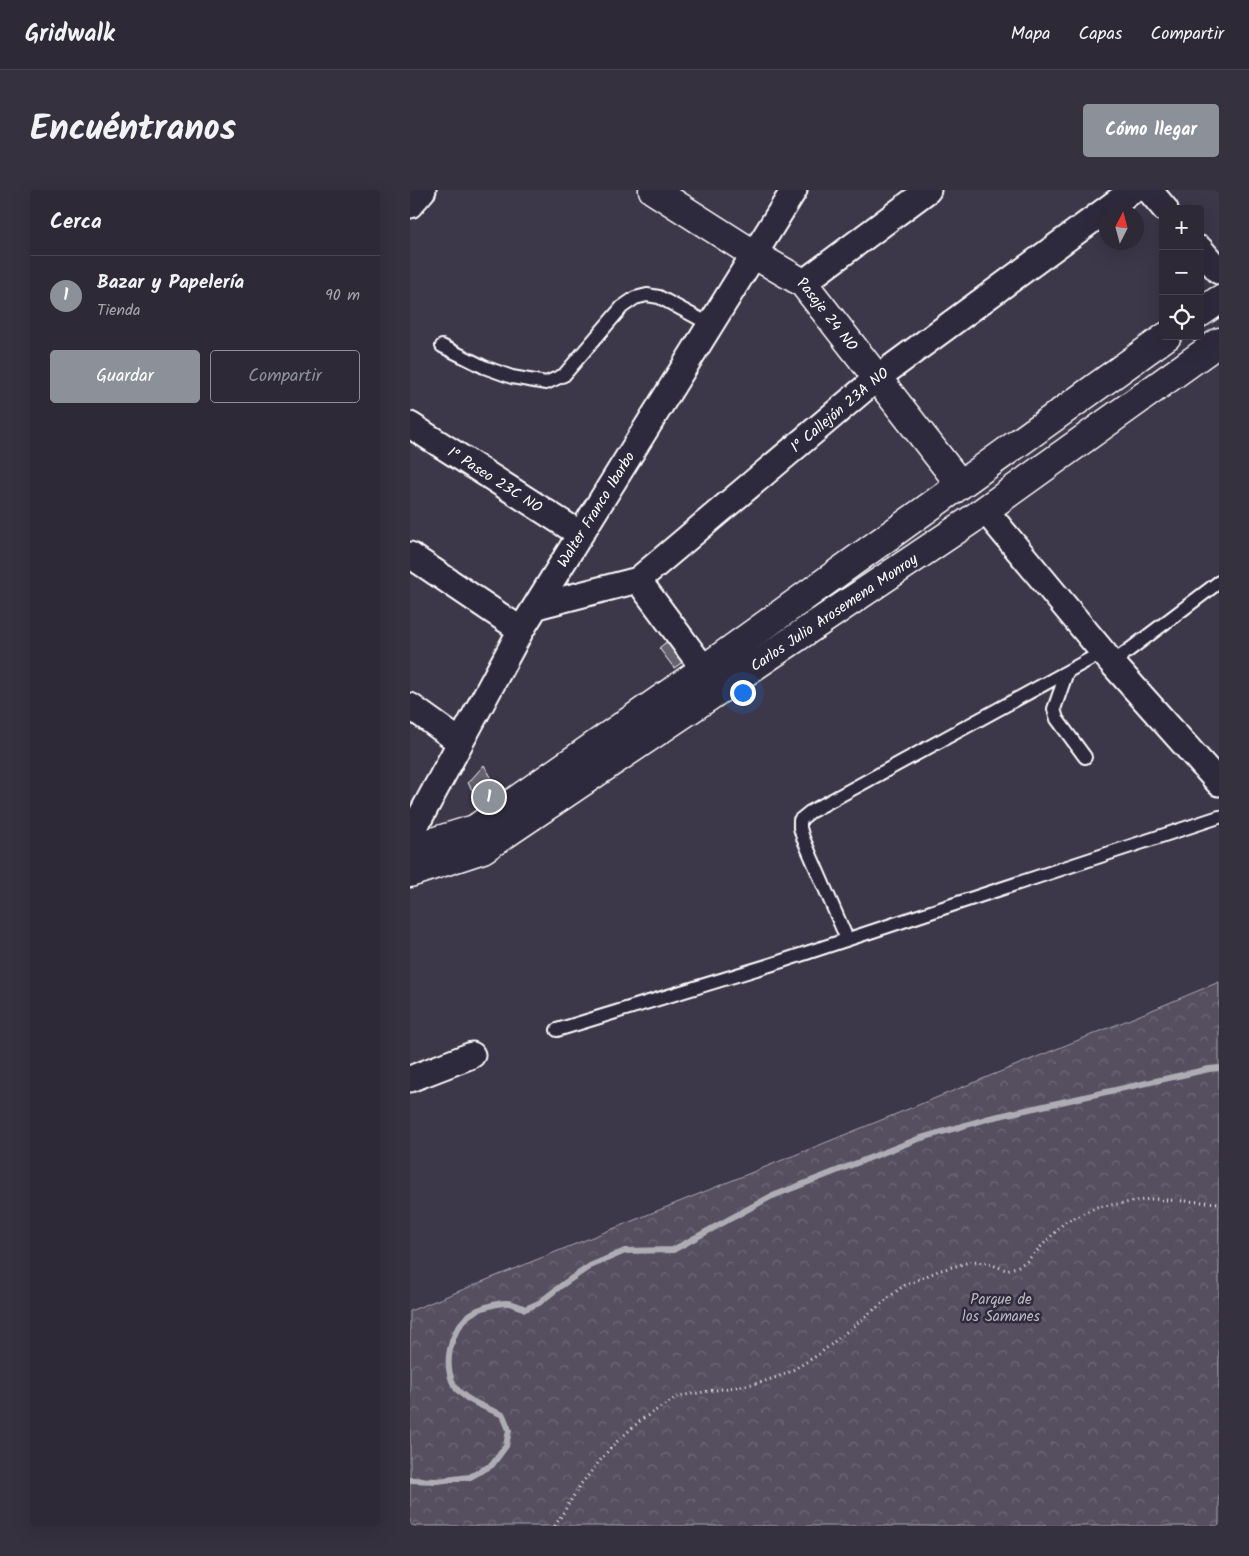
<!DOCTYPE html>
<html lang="es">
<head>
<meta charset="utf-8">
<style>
	body { margin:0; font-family:Kalam,sans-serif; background:#35313f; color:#f1f3f6 }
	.controls { position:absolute; right:15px; top:15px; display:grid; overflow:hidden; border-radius:5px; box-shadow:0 5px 20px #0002 }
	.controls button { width:45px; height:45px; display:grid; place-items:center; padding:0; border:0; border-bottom:1px solid #484552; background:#2d2937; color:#f1f3f6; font:25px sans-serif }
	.compass { position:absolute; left:689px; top:15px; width:45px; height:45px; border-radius:50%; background:#2d2937; box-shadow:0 5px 20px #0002; rotate:6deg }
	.you { position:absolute; left:332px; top:502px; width:18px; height:18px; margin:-12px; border:4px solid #fff; border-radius:50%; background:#1a73e8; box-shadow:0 0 0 8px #1a73e833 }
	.badge { display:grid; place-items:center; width:32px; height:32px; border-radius:50%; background:#8c9099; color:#fff; font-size:16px; font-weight:700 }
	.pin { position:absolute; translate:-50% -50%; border:2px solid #fff; box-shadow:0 1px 5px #0006 }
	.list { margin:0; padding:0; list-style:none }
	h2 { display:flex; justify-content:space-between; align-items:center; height:65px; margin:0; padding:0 20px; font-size:21px }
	h2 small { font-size:16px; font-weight:400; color:#a7a6ad }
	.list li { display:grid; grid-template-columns:32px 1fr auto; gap:15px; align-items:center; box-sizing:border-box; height:80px; padding:0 20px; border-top:1px solid #484552 }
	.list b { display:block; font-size:19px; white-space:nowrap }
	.list p { margin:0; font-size:16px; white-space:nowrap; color:#a7a6ad }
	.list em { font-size:16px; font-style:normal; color:#a7a6ad }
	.actions { display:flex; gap:10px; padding:15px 20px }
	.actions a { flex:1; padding:11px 0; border:1px solid #8c9099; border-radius:5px; text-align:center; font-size:18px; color:#8c9099 }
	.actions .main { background:#8c9099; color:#fff }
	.icon { flex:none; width:28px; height:28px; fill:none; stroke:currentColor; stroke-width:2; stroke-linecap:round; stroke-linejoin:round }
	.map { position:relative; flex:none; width:809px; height:1336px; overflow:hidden; border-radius:5px }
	header { display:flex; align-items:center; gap:30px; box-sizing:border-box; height:70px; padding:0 25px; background:#2d2937; border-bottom:1px solid #484552 }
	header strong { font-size:24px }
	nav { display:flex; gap:28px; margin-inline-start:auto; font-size:18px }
	.intro { display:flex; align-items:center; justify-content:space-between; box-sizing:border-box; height:120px; padding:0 30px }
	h1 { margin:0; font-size:35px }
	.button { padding:12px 22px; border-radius:5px; background:#8c9099; color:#fff; font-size:18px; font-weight:700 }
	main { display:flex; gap:30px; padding:0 30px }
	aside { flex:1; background:#2d2937; border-radius:5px; box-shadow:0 5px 20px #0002 }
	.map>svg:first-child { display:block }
	.forest { fill:url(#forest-crowns); stroke:#aaa8b0 }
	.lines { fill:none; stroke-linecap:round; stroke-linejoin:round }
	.stream { stroke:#afadb4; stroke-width:6 }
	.building { fill:#666270; stroke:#fff }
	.lane-casing { stroke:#fff; stroke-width:16 }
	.street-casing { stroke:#fff; stroke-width:29 }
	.secondary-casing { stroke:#fff; stroke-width:31 }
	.path { stroke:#fff; stroke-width:3; stroke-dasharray:1 4; stroke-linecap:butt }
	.lane { stroke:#2f2a3d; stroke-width:12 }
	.street { stroke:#2f2a3d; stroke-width:25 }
	.secondary { stroke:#2f2a3d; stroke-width:28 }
	.labels { text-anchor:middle; stroke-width:5; stroke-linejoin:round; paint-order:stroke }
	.street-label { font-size:15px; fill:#fff; stroke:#2f2a3d }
	.park-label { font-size:15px; fill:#bbb9bf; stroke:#2f2a3d }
</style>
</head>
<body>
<header>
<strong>Gridwalk</strong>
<nav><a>Mapa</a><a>Capas</a><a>Compartir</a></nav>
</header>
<div class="intro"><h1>Encuéntranos</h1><a class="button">Cómo llegar</a></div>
<main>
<aside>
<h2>Cerca<small></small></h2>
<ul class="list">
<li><span class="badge">1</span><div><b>Bazar y Papelería</b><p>Tienda</p></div><em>90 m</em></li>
</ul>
<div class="actions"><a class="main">Guardar</a><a>Compartir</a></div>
</aside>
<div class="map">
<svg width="809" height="1336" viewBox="0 0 809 1336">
	<defs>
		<pattern id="forest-crowns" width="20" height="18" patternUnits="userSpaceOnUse" patternTransform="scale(1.25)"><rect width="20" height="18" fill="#555060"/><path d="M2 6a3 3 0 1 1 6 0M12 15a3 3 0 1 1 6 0" fill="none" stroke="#6e6a78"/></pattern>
	</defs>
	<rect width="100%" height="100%" fill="#3c3749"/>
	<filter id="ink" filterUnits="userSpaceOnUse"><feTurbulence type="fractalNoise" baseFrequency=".02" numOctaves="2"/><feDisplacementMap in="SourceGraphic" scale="10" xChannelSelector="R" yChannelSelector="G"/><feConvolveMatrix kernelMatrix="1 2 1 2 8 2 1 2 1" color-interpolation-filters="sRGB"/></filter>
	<g filter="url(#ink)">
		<!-- forest -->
		<path class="forest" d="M809,792V1336H0V1121L718,830Z"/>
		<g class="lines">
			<!-- stream -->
			<path class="stream" d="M0,1290L27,1291L60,1287L82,1275L96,1256L99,1240L93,1225C79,1219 52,1210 44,1195C33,1174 40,1143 57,1127C65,1119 86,1113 97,1113C103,1113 110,1117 115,1119L129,1113L152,1095L180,1076L215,1061L263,1060L360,1007L508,949L580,928L799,879L809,878"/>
		</g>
		<!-- building -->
		<path class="building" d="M260,449L277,469L264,478L249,458Z
			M74,575L91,604L71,615L58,593Z"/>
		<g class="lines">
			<defs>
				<path id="lane" d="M32,156L74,177L102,187L136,193L154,185L212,117L225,108L237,105L249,107L301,135
					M702,473L809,392
					M657,482L644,519L647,529L675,567
					M437,749L393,648L390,638V630L400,622L693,462
					M147,840L363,774L809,627"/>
				<g id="street">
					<path d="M739,0L755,19"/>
					<path d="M0,15L13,0"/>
					<path d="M790,59L809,81"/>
					<path d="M393,93L518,0"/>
					<path id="s1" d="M0,235L170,344"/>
					<path d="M575,320L702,473L809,593"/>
					<path d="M0,365L111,440"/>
					<path d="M228,390L294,479"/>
					<path id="s2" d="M127,416L228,390L467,188L723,0"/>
					<path d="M0,516L50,552"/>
					<path id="s3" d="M0,646L111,440L384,0"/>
					<path d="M0,889L62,865"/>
				</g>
				<g id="secondary">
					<path id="s4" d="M243,0L345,65L393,93L550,294"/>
					<path d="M790,123L809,110"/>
					<path d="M0,659L65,639L294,479L757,146"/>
					<path id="s5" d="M0,683L73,659L561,330L809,152"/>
				</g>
			</defs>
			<!-- lane casing -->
			<use href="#lane" class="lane-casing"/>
			<!-- street casing -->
			<use href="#street" class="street-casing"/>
			<!-- secondary casing -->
			<use href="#secondary" class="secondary-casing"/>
			<!-- path -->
			<path class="path" d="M145,1336L171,1294L202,1256L232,1229L269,1206L349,1193L376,1184L408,1165L493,1096L528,1081L563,1071L577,1073L596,1080L607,1077L617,1071L655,1032L687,1017L741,1009L809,1013"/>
			<!-- lane -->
			<use href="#lane" class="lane"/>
			<!-- street -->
			<use href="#street" class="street"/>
			<!-- secondary -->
			<use href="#secondary" class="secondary"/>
		</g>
	</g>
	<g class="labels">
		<!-- street labels -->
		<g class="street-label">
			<text dy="5" stroke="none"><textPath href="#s4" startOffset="216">Pasaje 24 NO</textPath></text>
			<text dy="5" stroke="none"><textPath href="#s2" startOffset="368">1° Callejón 23A NO</textPath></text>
			<text dy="5" stroke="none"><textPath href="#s1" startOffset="101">1° Paseo 23C NO</textPath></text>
			<text dy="5" stroke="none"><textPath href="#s3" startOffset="376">Walter Franco Ibarbo</textPath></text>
			<text dy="5" stroke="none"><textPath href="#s5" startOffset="500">Carlos Julio Arosemena Monroy</textPath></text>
		</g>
		<!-- park labels -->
		<g class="park-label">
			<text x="591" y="1114">Parque de<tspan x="591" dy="17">los Samanes</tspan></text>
		</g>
	</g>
</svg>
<div class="controls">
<button>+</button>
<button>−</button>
<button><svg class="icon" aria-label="locate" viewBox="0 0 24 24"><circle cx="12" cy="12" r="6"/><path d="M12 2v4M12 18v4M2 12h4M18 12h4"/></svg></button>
</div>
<svg class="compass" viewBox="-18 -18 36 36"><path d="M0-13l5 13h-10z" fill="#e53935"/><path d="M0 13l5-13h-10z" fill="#a7a6ad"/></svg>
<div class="you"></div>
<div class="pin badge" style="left:79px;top:607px">1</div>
</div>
</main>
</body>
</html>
